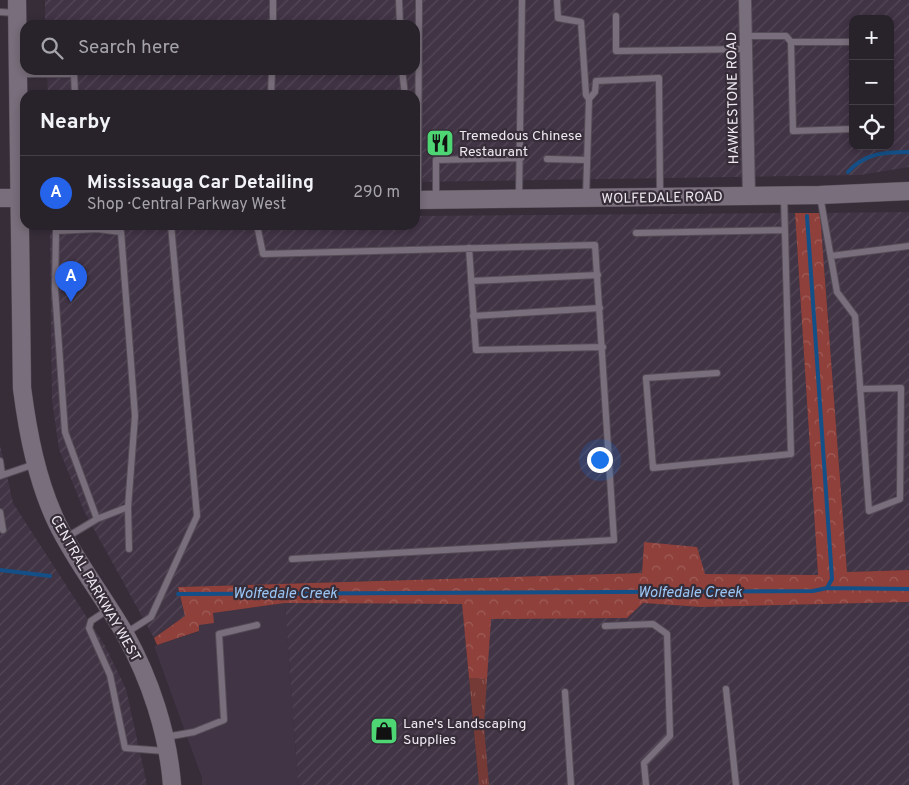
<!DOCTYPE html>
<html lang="en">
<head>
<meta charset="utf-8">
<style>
	body { margin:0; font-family:Overpass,sans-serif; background:#302a33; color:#f1f3f6 }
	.controls { position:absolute; right:15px; top:15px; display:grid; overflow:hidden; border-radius:10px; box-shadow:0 2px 8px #0003 }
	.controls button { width:45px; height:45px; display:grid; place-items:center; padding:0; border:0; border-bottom:1px solid #443f47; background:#28222b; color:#f1f3f6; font:25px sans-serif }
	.you { position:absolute; left:599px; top:459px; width:18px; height:18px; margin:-12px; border:4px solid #fff; border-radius:50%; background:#1a73e8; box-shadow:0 0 0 8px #1a73e833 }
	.badge { display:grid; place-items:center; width:32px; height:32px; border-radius:50%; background:#2563eb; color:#fff; font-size:16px; font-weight:700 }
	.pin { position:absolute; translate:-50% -41px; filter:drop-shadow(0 1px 2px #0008) }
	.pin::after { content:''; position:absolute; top:26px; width:18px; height:15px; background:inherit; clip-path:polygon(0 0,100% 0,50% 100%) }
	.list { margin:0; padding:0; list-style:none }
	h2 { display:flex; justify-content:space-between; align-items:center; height:65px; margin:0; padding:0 20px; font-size:21px }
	h2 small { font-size:16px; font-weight:400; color:#a5a4a9 }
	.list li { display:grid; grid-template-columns:32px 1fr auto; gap:15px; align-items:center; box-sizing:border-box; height:75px; padding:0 20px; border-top:1px solid #443f47 }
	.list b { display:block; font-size:19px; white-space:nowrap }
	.list p { margin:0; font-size:16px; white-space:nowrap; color:#a5a4a9 }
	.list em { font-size:16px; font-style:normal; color:#a5a4a9 }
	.icon { flex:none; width:28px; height:28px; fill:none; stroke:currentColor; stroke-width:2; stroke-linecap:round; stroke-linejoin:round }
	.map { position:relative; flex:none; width:909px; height:785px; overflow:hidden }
	.search { position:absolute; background:#28222b; box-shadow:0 2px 8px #0003; left:20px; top:20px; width:400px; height:55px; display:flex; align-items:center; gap:12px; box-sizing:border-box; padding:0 18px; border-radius:15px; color:#a5a4a9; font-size:19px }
	.panel { position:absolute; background:#28222b; box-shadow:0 2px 8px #0003; left:20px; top:90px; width:400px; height:140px; border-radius:15px }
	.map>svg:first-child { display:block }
	.built { fill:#413445 }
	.industrial { fill:url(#industrial-furrows); fill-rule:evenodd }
	.grass { fill:url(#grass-tufts) }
	.forest { fill:url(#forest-crowns) }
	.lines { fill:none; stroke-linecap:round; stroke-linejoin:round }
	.stream { stroke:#145087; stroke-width:4 }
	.lane-casing { stroke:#544c56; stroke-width:8 }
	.street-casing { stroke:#544c56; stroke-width:14 }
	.secondary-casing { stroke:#544c56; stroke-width:19 }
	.lane { stroke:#796f7c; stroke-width:6 }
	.street { stroke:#796f7c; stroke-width:12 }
	.secondary { stroke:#796f7c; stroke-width:18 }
	.labels { text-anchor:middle; stroke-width:4.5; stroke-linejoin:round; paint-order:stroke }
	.street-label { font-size:14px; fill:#eee9f0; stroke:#362d39 }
	.poi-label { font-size:14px; fill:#eee9f0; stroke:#362d39; text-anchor:start }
	.water-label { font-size:15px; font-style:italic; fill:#99c6f6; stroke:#362d39 }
</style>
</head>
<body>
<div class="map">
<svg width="909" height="785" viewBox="0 0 909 785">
	<defs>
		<pattern id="industrial-furrows" width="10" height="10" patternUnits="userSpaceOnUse" patternTransform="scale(1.25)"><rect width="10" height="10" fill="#413445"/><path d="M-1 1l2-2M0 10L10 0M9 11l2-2" fill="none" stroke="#544857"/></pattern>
		<pattern id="grass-tufts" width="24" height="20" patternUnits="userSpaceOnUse" patternTransform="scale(1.25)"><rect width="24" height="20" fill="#763a36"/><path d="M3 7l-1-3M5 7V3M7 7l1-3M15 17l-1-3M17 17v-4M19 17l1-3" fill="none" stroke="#8a5653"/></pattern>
		<pattern id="forest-crowns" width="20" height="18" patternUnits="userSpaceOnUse" patternTransform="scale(1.25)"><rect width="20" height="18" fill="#8f403b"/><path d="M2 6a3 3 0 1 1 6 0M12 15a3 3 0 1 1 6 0" fill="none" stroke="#9f5c58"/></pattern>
	</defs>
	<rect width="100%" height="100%" fill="#362d39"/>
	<!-- built -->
	<path class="built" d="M285,603L298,785H202V778L154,646L198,632L199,625L212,613Z"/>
	<!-- industrial -->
	<path class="industrial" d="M45,0H909V167L860,175L415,182V95H48L47,70H415V25H45ZM853,19H890V146H853Z
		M909,212V570L847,572L820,213Z
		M795,213L818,575L704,574L644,542L642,573L178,587L185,616L154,638L84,511L59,449L52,400L50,234L58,225H415V216Z
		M0,445L13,503L104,644L126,689L147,785H0Z
		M909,602V785H489L484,726L490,619L627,618L643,603L701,607Z
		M285,603L462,604L479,785H298Z"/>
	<!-- grass -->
	<path class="grass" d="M469,678L487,679L484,726L489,785H479Z"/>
	<!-- forest -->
	<path class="forest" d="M795,213H820L847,572L909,570V602L701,607L643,603L627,618L491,619L487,679L469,678L462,604L285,603L213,613L214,623L199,625V631L157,645L154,638L185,616L178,587L642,573L644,542L697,547L705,574L818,575Z"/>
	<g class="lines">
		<!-- stream -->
		<path class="stream" d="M848,172C865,153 884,152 909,152
			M0,570L50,576
			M827,588L909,589
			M178,594L813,591L827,588L832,579L807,216"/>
		<defs>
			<path id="lane" d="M399,0L400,25
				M557,0L558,18L581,22L586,95L589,99L586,197
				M0,12L16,13
				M616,16V51L746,49
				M273,25V0
				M745,36H786L791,42L793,131L853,129
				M791,42H853
				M402,70L405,95
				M19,74H74L75,95
				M271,95L272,70
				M589,99L595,92L596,81L659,78L660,196
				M547,159L587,160
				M519,196L522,0
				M820,196L837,292L855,316L869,511L900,499L901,388L860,389
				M418,199L419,0
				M436,199V160L521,158
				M257,225L263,254L595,245L614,540L292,559
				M97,229L56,231L55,290L65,432L97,519
				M636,233L785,230
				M469,248L476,350L603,347
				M831,256L909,246
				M471,281L598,275
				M473,316L600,308
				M717,373L646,378L653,468L791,454L784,197
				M0,461L2,475
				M0,476L35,464
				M128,507L129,549
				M0,512L3,530
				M67,537L97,519L128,507L135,416L121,232L97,229L96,225
				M109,609L91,621L89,628L110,675L125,748L165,751
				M605,626L653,624L667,634L670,736L644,763L646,785
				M126,633L151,617L197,516L171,225
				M726,689L736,785
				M565,692L571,785
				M166,737L194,732L224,720L219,634L257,625"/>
			<path id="street" d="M745,0L749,196"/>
			<path id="secondary" d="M17,0L22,388C28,434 37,481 57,523C76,562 103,596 125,634C150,679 168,733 172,785
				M0,198H25
				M415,200L820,195L909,191"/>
		</defs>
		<!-- lane casing -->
		<use href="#lane" class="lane-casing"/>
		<!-- street casing -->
		<use href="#street" class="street-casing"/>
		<!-- secondary casing -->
		<use href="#secondary" class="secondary-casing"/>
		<!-- lane -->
		<use href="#lane" class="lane"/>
		<!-- street -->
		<use href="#street" class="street"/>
		<!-- secondary -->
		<use href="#secondary" class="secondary"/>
	</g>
	<!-- icons -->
	<defs>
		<symbol id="restaurant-square" viewBox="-11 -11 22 22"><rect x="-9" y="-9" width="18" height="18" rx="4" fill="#4ed675" stroke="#362d39"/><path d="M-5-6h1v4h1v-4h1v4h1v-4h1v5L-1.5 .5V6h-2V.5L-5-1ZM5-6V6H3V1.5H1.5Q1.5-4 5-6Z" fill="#111"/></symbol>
		<symbol id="shop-square" viewBox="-11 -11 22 22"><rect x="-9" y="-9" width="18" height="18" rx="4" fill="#4ed675" stroke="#362d39"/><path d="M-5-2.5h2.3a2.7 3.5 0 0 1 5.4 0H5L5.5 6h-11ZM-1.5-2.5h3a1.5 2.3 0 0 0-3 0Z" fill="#111"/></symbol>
	</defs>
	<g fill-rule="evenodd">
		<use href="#restaurant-square" x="424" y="127" width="32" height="32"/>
		<use href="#shop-square" x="368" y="715" width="32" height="32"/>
	</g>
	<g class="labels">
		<!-- street labels -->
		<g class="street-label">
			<text transform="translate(732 98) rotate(-91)" y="5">HAWKESTONE ROAD</text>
			<text transform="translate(662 197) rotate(-1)" y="5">WOLFEDALE ROAD</text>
			<text transform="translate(96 588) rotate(60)" y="5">CENTRAL PARKWAY WEST</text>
		</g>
		<!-- poi labels -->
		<g class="poi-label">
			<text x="459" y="140">Tremedous Chinese<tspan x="459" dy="16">Restaurant</tspan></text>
			<text x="403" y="728">Lane's Landscaping<tspan x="403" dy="16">Supplies</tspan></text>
		</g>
		<!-- water labels -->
		<g class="water-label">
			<text x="690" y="597">Wolfedale Creek</text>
			<text x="285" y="598">Wolfedale Creek</text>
		</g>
	</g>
</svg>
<div class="controls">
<button>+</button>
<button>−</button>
<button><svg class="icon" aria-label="locate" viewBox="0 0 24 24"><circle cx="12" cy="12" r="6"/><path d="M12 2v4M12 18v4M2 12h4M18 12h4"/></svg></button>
</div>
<div class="you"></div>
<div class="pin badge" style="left:71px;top:302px">A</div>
<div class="search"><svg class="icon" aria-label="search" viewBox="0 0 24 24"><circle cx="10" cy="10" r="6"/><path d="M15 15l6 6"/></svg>Search here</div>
<section class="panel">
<h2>Nearby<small></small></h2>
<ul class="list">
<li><span class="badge">A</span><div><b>Mississauga Car Detailing</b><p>Shop · Central Parkway West</p></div><em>290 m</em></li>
</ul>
</section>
</div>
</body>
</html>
